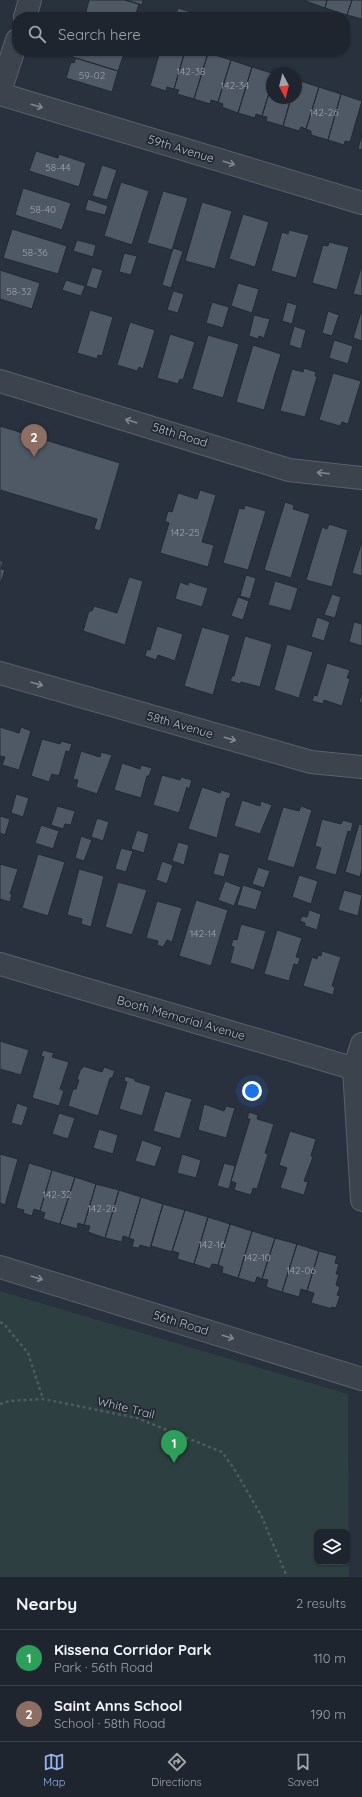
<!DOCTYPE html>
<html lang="en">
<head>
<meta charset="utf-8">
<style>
	body { margin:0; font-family:Quicksand,sans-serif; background:#262d36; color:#f1f3f6 }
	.controls { position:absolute; right:12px; bottom:12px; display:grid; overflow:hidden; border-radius:8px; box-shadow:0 1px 3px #0004 }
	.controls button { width:36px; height:36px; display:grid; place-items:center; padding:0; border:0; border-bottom:1px solid #3c424a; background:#1e252e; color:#f1f3f6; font:20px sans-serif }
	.compass { position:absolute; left:266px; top:68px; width:36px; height:36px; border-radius:50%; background:#1e252e; box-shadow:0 1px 3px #0004; rotate:173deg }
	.you { position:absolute; left:252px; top:1091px; width:14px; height:14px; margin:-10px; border:3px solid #fff; border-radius:50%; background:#1a73e8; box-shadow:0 0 0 6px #1a73e833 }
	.badge { display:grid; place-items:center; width:26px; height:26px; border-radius:50%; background:#95b2f1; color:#fff; font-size:13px; font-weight:700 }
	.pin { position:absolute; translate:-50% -33px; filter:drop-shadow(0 1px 2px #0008) }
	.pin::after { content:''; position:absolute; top:21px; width:14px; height:12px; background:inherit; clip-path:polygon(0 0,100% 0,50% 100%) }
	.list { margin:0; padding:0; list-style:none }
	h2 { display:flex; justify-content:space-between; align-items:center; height:52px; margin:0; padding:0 16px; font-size:17px }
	h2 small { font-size:13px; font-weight:400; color:#a1a5aa }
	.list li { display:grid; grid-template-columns:26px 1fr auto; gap:12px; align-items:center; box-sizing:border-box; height:56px; padding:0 16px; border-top:1px solid #3c424a }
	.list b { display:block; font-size:15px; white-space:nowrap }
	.list p { margin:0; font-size:13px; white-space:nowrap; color:#a1a5aa }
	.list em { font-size:13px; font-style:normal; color:#a1a5aa }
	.icon { flex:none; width:22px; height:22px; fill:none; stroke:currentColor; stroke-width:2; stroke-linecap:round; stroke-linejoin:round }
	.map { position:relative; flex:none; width:362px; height:1577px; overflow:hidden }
	.search { position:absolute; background:#1e252e; box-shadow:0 1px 3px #0004; left:12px; right:12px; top:12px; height:44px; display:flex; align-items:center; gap:10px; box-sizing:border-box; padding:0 14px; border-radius:16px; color:#a1a5aa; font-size:15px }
	.sheet { height:164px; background:#1e252e }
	nav { display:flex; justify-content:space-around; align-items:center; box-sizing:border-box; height:56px; border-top:1px solid #3c424a; background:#1e252e; font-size:11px; color:#a1a5aa }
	nav a { display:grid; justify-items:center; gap:2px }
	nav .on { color:#95b2f1 }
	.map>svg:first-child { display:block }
	.green { fill:#2d3f40; fill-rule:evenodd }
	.building { fill:#4f5865; stroke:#232a34 }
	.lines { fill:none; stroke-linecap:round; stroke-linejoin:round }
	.minor-casing { stroke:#5a616b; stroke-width:24 }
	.tertiary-casing { stroke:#5a616b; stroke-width:24 }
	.path { stroke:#4c5c5f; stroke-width:2.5; stroke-dasharray:3 3; stroke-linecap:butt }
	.minor { stroke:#3c434d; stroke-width:22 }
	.tertiary { stroke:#3c434d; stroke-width:22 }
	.oneway { stroke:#808791 }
	.labels { text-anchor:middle; stroke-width:3.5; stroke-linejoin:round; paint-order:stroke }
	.number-label { font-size:10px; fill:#9ea4af }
	.street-label { font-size:12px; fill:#b8bec8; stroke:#212832 }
</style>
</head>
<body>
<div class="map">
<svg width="362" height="1577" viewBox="0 0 362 1577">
	<rect width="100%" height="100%" fill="#28313d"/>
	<!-- green -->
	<path class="green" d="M0,1291L348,1394L349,1577H0ZM317,1532H347V1562H317Z"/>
	<!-- building -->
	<path class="building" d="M89,0H125L139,4L135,17H101L86,12Z
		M125,0H143L142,5Z
		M303,0H327L325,8Z
		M327,0H352L347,15L325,8Z
		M352,0H362V19L347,15Z
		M178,8L191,12L190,17H175Z
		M86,12L101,17H84Z
		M74,51H125L118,71L72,57Z
		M160,51H185L174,89L167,87L166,91L150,86Z
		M185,51H200L208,53L194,99L177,94L179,90L174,89Z
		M208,53L231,60L218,102L211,100L210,104L194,99Z
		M76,58L118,71L112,92L66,78L71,62L74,63Z
		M231,60L252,67L238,113L222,107L223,104L218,102Z
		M252,67L275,74H272V83L262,116L256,114L255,118L238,113Z
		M297,80L319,87L306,129L301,127L299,131L283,126L291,98H296Z
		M272,83V98H291L283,126L266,121L267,117L262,116Z
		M319,87L341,94L328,140L311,135V131L306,129Z
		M341,94L362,101L350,142L345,141L344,145L328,140Z
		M362,134V150L358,149Z
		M36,151L58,158L59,154L86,163L79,187L29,171Z
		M102,165L117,170L107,200L92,196Z
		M121,182L149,191L132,245L104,236Z
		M23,188L71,203L62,230L15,215Z
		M163,191L188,198L172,250L147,243Z
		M88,199L108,206L105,215L85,210Z
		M202,202L232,211L215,269L185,261Z
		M243,214L269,222L255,267L229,259Z
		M12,229L67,246L58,274L3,258Z
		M289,230L309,235L296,278L271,271L282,232L288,234Z
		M77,240L96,245L93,257L73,251Z
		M329,242L349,247L337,290L312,283L323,245L328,246Z
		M173,248L183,251L171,288L162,285Z
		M124,253L137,256L131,275L119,272Z
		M362,265V296L353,294Z
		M92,267L103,270L97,289L86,286Z
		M0,270L40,283L32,309L0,299Z
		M66,280L85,286L81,296L62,290Z
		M238,283L259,289L252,313L231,306Z
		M173,291L184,294L178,313L167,310Z
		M212,302L229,307L223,328L206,323Z
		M287,302L297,305L292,324L282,321Z
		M90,310L113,317L102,356L98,355L97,359L77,353Z
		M328,311L339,315L332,336L322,333Z
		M361,312H362V341L353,338Z
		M254,315L270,319L264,338L259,336L258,339L249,336Z
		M130,322L155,330L143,369L139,367L137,371L117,365Z
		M294,326L306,330L301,349L289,345Z
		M170,334L195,342L183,380L180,379L178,384L157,378Z
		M208,335L239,344L223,398L192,389Z
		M334,340L353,346L348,364L329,358Z
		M253,345L281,354L264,410L236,402Z
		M304,368L316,372L315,376L317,377L305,417L280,411L292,369L303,372Z
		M333,373L361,381L348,424L342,422L340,426L319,420Z
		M0,426L120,463L100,531L94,529L97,519L0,490Z
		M200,490L216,495L202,542L214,545L208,567L160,553L169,523L165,521L168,511L172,512L178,493L197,499Z
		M285,502L294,505L293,509L310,514L291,578L264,570Z
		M245,505L266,511L248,570L223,563L239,508L244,509Z
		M329,524L348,530L332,587L306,580L322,527L327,529Z
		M362,541V576L352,573Z
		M0,560L3,561L1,569L5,570L0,585Z
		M246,575L256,578L250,599L240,596Z
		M129,577L143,581L125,645L83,631L89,611H92L94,606L117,613Z
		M275,581L298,588L291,611L268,605Z
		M180,582L188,585L189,582L208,588L202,607L175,599Z
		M332,594L341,597L335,618L324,615Z
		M238,597L249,601L243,620L231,616Z
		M317,617L330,622L324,641L311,637Z
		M354,622L362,624V646L349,642Z
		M157,626L183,634L175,661L158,655L156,660L145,656L147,649L150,650Z
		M202,627L230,635L213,695L184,686Z
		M245,636L272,644L260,687L241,682L240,684L230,681L232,676H234Z
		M287,644L313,652L299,698L274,690Z
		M327,663L350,670L347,678L350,679L342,706L324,700L323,704L312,701L314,695L317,696Z
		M362,692V703L359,702Z
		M0,727L19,733L21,727L31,731L19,770L2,765L5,757L0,756Z
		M42,739L60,744L61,741L72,744L69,752L66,751L59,776L52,774L49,782L31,776Z
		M81,751L100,757L101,752L112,755L97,794L76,787L78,780L73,779Z
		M122,763L140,769L141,765L152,768L149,776H147L141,798L114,790Z
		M162,775L180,780L181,777L192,780L189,789L187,787L179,813L153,805Z
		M202,787L220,793L221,790L231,793L229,799L227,798L217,838L188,829Z
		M16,794L29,798L23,817L11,813Z
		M242,800L260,806L261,801L272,805L260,834L234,826Z
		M57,806L75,811L71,825L65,824L63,829L51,825Z
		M301,806L312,810L294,868L267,860L283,807L299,811Z
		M0,816L10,819L5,835L0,833Z
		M97,818L109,822L103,841L91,837Z
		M322,819L341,824L343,820L353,823L351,832L348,831L336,875L315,869L321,848L315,846Z
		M359,824L362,825V869L360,877L345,872Z
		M41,825L59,831L53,849L35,843Z
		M137,830L149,834L144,853L131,849Z
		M81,836L92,840L84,861L75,858Z
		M178,842L189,845L184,865L172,861Z
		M121,848L133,851L126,872L115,869Z
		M219,852L230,855L224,877L213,874Z
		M38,854L65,862L48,916L22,908Z
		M162,861L173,865L167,884L156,880Z
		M0,864L18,869L10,894H12L10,902L0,899Z
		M258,867L270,871L264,888L252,884Z
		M79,869L104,876L91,927L81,924L82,919L67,915Z
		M299,875L318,881L311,904L292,897Z
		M225,881L241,887L234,906L218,900Z
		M118,882L147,890L132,935L105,927Z
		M243,885L262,891L256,910L237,905Z
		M344,890L362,895L358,916L338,910Z
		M196,900L228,910L211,966L179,956Z
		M157,901L182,908L172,942L167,940L163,947L157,945L158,941L146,938Z
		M309,910L321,914L317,930L305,926V923L300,921L302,916L307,917Z
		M241,924L266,931L254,970L230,963L234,947L231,946L233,939L237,940Z
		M277,930L302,938L296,957L300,958L298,965L294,964L289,981L264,974Z
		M322,951L341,957L332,986L335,987L333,995L303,986L312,957L317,959L318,955L321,956Z
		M0,1041L29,1050L21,1075L0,1069Z
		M43,1050L54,1053L52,1057L69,1062L60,1089L64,1091L59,1106L32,1098L44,1057L41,1056Z
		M83,1066L102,1072L104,1067L115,1071L112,1078H110L98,1116L68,1106L73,1089H76L79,1080L77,1079L81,1068H83Z
		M125,1076L135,1079V1081L151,1086L142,1116L119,1109L127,1082L124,1081Z
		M165,1091L192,1099L180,1139L153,1131Z
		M17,1103L28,1107L22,1126L11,1123Z
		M204,1104L224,1111L226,1106L235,1108L226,1138L198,1130Z
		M249,1112L258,1115L257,1119L274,1124L265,1153L268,1154L257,1189L253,1188L251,1195L234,1190L236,1183L231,1181L250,1119H247Z
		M59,1113L75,1118L68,1139L52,1134Z
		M99,1129L118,1135L113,1154L93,1148Z
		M290,1131L316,1139L311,1156L313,1157L304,1181L308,1182L304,1195L280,1188L287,1168L279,1165Z
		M142,1140L162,1147L155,1167L135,1161Z
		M0,1154L18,1159L5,1205L0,1203Z
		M182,1154L201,1160L196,1178L177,1173Z
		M29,1163L52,1170L40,1211L34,1209L32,1216L23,1213L24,1210L16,1208Z
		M224,1163L235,1166L229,1189L217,1186Z
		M52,1170L75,1177L60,1224L43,1219L45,1213L40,1211Z
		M75,1177L96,1184L84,1225L78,1223L77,1229L60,1224Z
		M96,1184L119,1190L105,1238L88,1232L90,1226L84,1225Z
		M119,1190L141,1197L129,1238L123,1236L122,1242L105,1238Z
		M141,1197L163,1204L150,1248L140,1245L139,1248L132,1247L134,1240L129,1238Z
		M163,1204L185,1210L172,1252L151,1246Z
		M185,1210L208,1217L194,1264L177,1259L179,1253L172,1251Z
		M208,1217L230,1224L218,1265L212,1264L210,1269L194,1264Z
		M230,1224L252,1231L238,1278L222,1273L223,1267L218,1265Z
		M252,1231L275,1238L262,1279L257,1277L255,1283L238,1278Z
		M275,1238L297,1244L282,1292L266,1287L268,1280L262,1279Z
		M297,1244L319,1251L307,1291L301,1289L299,1297L282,1292Z
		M319,1251L337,1256L335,1263L339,1264L336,1274H339L336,1285L340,1287L337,1295L340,1296L336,1308L331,1307L332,1309L311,1303L314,1293L307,1291Z"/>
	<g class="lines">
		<defs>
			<path id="minor" d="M25,17L30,0
				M0,91L17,40
				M0,94L362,203
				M0,381L289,470L362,478
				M0,673L311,762L362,767
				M362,1044L354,1069L362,1200
				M0,1267L362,1379"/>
			<path id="tertiary" d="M0,964L362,1071"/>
		</defs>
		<!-- minor casing -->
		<use href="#minor" class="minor-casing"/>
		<!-- tertiary casing -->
		<use href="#tertiary" class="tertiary-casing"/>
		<!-- path -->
		<path class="path" d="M0,1322L4,1324L28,1353L43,1399
			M0,1404L9,1401L43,1399L137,1418L222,1452L233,1467L261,1515L287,1577"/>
		<!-- minor -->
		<use href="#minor" class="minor"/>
		<!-- tertiary -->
		<use href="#tertiary" class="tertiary"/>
	</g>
	<!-- one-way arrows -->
	<defs><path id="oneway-shaft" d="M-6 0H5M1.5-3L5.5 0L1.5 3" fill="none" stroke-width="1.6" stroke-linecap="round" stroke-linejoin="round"/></defs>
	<g class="oneway">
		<use href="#oneway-shaft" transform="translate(37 106) rotate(17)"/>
		<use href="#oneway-shaft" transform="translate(229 163) rotate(17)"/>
		<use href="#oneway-shaft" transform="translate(131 421) rotate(-163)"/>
		<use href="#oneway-shaft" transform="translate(323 473) rotate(-174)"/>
		<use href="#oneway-shaft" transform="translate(37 684) rotate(16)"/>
		<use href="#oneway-shaft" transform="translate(230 739) rotate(16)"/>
		<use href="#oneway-shaft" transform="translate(37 1278) rotate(17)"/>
		<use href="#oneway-shaft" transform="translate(228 1337) rotate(17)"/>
	</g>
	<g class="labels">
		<!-- number labels -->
		<g class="number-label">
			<text x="191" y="75">142-38</text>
			<text x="92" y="79">59-02</text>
			<text x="235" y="89">142-34</text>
			<text x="324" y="116">142-26</text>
			<text x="58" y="171">58-44</text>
			<text x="43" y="213">58-40</text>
			<text x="35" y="256">58-36</text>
			<text x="19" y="295">58-32</text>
			<text x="185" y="536">142-25</text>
			<text x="203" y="937">142-14</text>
			<text x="57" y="1198">142-32</text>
			<text x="102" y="1212">142-26</text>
			<text x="212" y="1248">142-16</text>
			<text x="257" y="1261">142-10</text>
			<text x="301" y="1274">142-06</text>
		</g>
		<!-- street labels -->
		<g class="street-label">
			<text transform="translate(181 149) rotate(17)" y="4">59th Avenue</text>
			<text transform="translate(180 435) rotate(17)" y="4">58th Road</text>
			<text transform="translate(180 725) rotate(16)" y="4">58th Avenue</text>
			<text transform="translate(181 1018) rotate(16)" y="4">Booth Memorial Avenue</text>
			<text transform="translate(181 1323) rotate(17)" y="4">56th Road</text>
			<text transform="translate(126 1408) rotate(14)" y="4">White Trail</text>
		</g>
	</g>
</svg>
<div class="controls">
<button><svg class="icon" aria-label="layers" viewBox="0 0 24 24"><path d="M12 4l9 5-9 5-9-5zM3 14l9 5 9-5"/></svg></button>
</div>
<svg class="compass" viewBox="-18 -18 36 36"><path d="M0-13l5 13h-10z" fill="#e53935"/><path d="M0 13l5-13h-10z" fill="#a1a5aa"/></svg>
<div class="you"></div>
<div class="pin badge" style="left:174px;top:1463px;background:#2e9e5b">1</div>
<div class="pin badge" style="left:34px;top:457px;background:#8d6e63">2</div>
<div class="search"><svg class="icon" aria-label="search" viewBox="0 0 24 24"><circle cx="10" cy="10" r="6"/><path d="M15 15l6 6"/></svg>Search here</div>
</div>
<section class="sheet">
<h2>Nearby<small>2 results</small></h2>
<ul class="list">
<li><span class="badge" style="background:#2e9e5b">1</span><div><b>Kissena Corridor Park</b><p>Park · 56th Road</p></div><em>110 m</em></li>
<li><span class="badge" style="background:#8d6e63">2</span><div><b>Saint Anns School</b><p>School · 58th Road</p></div><em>190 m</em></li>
</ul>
</section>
<nav>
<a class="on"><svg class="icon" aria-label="map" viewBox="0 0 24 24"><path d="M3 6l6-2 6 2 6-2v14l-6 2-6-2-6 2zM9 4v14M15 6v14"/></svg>Map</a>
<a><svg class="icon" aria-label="directions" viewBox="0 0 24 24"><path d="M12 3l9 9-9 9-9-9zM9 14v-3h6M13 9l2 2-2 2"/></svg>Directions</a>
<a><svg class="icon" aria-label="saved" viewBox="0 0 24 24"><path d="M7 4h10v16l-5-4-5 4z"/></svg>Saved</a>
</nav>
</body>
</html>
